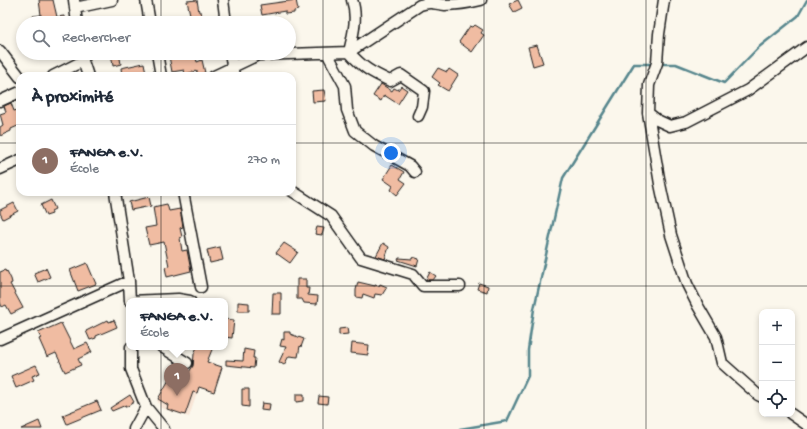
<!DOCTYPE html>
<html lang="fr">
<head>
<meta charset="utf-8">
<style>
	body { margin:0; font-family:"Gochi Hand",sans-serif; background:#f2f2f3; color:#1f2937 }
	.controls { position:absolute; right:12px; bottom:12px; display:grid; overflow:hidden; border-radius:8px; box-shadow:0 2px 6px #0003 }
	.controls button { width:36px; height:36px; display:grid; place-items:center; padding:0; border:0; border-bottom:1px solid #e0e1e3; background:#fff; color:#1f2937; font:20px sans-serif }
	.you { position:absolute; left:391px; top:153px; width:14px; height:14px; margin:-10px; border:3px solid #fff; border-radius:50%; background:#1a73e8; box-shadow:0 0 0 6px #1a73e833 }
	.badge { display:grid; place-items:center; width:26px; height:26px; border-radius:50%; background:#7c3aed; color:#fff; font-size:13px; font-weight:700 }
	.pin { position:absolute; translate:-50% -33px; filter:drop-shadow(0 1px 2px #0008) }
	.pin::after { content:''; position:absolute; top:21px; width:14px; height:12px; background:inherit; clip-path:polygon(0 0,100% 0,50% 100%) }
	.popup { position:absolute; left:126px; top:298px; width:102px; height:52px; box-sizing:border-box; display:grid; place-content:center; border-radius:8px; background:#fff; filter:drop-shadow(0 1px 3px #0005); font-size:13px; white-space:nowrap; color:#747a83 }
	.popup b { font-size:15px; color:#1f2937 }
	.popup::after { content:''; position:absolute; left:50%; top:100%; margin-left:-8px; border:8px solid transparent; border-top-color:#fff }
	.list { margin:0; padding:0; list-style:none }
	h2 { display:flex; justify-content:space-between; align-items:center; height:52px; margin:0; padding:0 16px; font-size:17px }
	h2 small { font-size:13px; font-weight:400; color:#747a83 }
	.list li { display:grid; grid-template-columns:26px 1fr auto; gap:12px; align-items:center; box-sizing:border-box; height:72px; padding:0 16px; border-top:1px solid #e0e1e3 }
	.list b { display:block; font-size:15px; white-space:nowrap }
	.list p { margin:0; font-size:13px; white-space:nowrap; color:#747a83 }
	.list em { font-size:13px; font-style:normal; color:#747a83 }
	.icon { flex:none; width:22px; height:22px; fill:none; stroke:currentColor; stroke-width:2; stroke-linecap:round; stroke-linejoin:round }
	.map { position:relative; flex:none; width:807px; height:429px; overflow:hidden }
	.search { position:absolute; background:#fff; box-shadow:0 2px 6px #0003; left:16px; top:16px; width:280px; height:44px; display:flex; align-items:center; gap:10px; box-sizing:border-box; padding:0 14px; border-radius:22px; color:#747a83; font-size:15px }
	.panel { position:absolute; background:#fff; box-shadow:0 2px 6px #0003; left:16px; top:72px; width:280px; height:124px; border-radius:12px }
	.map>svg:first-child { display:block }
	.built { fill:#f8e5d6 }
	.lines { fill:none; stroke-linecap:round; stroke-linejoin:round }
	.stream { stroke:#56868d; stroke-width:2.5 }
	.building { fill:#f0bca2; stroke:#1c1c1c }
	.street-casing { stroke:#1c1c1c; stroke-width:13 }
	.street { stroke:#fbf7ec; stroke-width:10 }
	.grid { fill:none; stroke:#1c1c1c; stroke-width:1; stroke-opacity:0.55 }
</style>
</head>
<body>
<div class="map">
<svg width="807" height="429" viewBox="0 0 807 429">
	<rect width="100%" height="100%" fill="#fbf7ec"/>
	<filter id="ink" filterUnits="userSpaceOnUse"><feTurbulence type="fractalNoise" baseFrequency=".025" numOctaves="2"/><feDisplacementMap in="SourceGraphic" scale="8" xChannelSelector="R" yChannelSelector="G"/><feConvolveMatrix kernelMatrix="1 2 1 2 8 2 1 2 1" color-interpolation-filters="sRGB"/></filter>
	<g filter="url(#ink)">
		<!-- built -->
		<path class="built" d="M170,378L199,387L189,417L161,408L157,400Z"/>
		<g class="lines">
			<!-- stream -->
			<path class="stream" d="M659,64H676L724,83L759,47L798,16L807,0
				M460,429L507,421L528,376V350L534,309L563,178L634,64H654"/>
		</g>
		<!-- building -->
		<path class="building" d="M39,0H53L57,17L64,16L65,23H35L33,16L41,15Z
			M197,0L199,12H201L203,18L198,19L199,22L192,23L187,1Z
			M296,0L298,10L294,11V13L285,14V11L262,15L260,5Z
			M518,0L522,8L514,12L509,4Z
			M475,25L483,30L481,33L484,35L472,52L459,42L470,26L473,27Z
			M537,45L543,63L533,66L528,47Z
			M111,53H119L121,64L113,66Z
			M180,54V57L195,54L197,62L202,60L205,73L197,74V71L185,74L184,70L172,72L169,56Z
			M144,63L146,73L133,76H122L121,68Z
			M438,68L447,72L449,69L458,75L448,91L438,85L440,83L432,77Z
			M381,84L392,91L394,88L398,90L401,86L407,90L398,104L384,95L381,101L373,96Z
			M324,90L326,101L313,102L312,91Z
			M11,103L14,111L20,109V125L11,129V131L0,136V127L3,125L0,114L6,112L4,106Z
			M392,165L404,172L400,179L406,183L397,195L391,190L393,186L383,179Z
			M149,197L151,206L131,210L129,202Z
			M51,200L55,209L51,211L52,214L46,216L41,205Z
			M14,203L18,211L3,219L0,213V210Z
			M167,204L169,211L180,209L183,227L180,228L182,237L180,238L182,251L187,250L191,271L167,277L165,267L169,266L164,242L149,245L145,228L156,226L153,207Z
			M317,227L324,228L322,235L315,234Z
			M284,243L298,252L290,263L276,253Z
			M383,243L389,247L385,259L376,256Z
			M220,247L223,260L210,263L207,250Z
			M413,257L419,259L417,266L398,260L399,258L412,259Z
			M87,263L96,284L78,291L70,270Z
			M46,268L50,277L38,282L34,273Z
			M5,270L6,272L7,271L11,279L12,283L10,284L23,308L11,314L6,305L2,307L0,302V272Z
			M430,272L436,276L433,280H426Z
			M297,279H306V288H309L308,295L318,296L317,304L304,303L302,299H297Z
			M358,282L375,286V285L379,286L380,284L387,287L382,295L375,294L374,298L363,294L362,298L356,297V290Z
			M479,283L488,286L487,292L477,289Z
			M273,293H281V314H272Z
			M238,302L249,303V311H238Z
			M225,319L234,320L232,338L225,337Z
			M108,320L109,322L114,320L117,327L96,336V338L90,340L86,331Z
			M61,323L74,349L87,343L92,352L78,359L81,365L65,372L56,353L47,357L39,339L41,338L38,333Z
			M347,328L348,334L339,335V329Z
			M284,332H290V334L304,339L301,347L300,346L298,357L289,356L284,365L279,362L286,347L280,346L282,339L284,340Z
			M352,343L369,345L368,355L351,353Z
			M197,347H213L207,362L222,367L214,392L199,387L197,393L193,392L185,415L167,409L168,405L158,399L170,378L180,382L183,372L187,374L189,372L193,366L194,354Z
			M244,349L254,351L253,358H255L254,368L226,365V360L243,361Z
			M36,365L40,373L32,376L34,380L16,388L11,376Z
			M242,389H249V407L242,406Z
			M296,394H304V401L296,402Z
			M130,395L134,402L126,407V405L112,411L110,408Z
			M319,396L328,397L327,404L318,403Z
			M97,401L101,410L67,424L63,415Z
			M262,403L270,404L269,411L261,410Z
			M39,421L42,429H21Z"/>
		<g class="lines">
			<defs>
				<path id="street" d="M74,0L77,23
					M146,0L150,23
					M223,0L226,23
					M352,0C358,17 353,35 349,52C363,68 371,72 390,81L401,75L424,91L422,107L418,116
					M664,0L659,34L657,63L649,85L648,113L657,120L670,126L686,122L748,90L807,47
					M75,8L112,0
					M0,51L20,77
					M157,53L161,76
					M230,53L234,76
					M327,53L345,86L347,110L355,131L374,146L410,166L415,172
					M83,61L88,76
					M53,76L83,61L82,53
					M214,76L258,55L349,52L420,5C433,1 433,4 445,5C457,5 469,3 481,0
					M0,101L20,92
					M648,113L660,184L671,235L687,284L698,306L716,337L722,363L758,395L762,397
					M0,169L20,160
					M292,191L331,216L361,258L413,274L423,286H460
					M115,192L129,281L130,301
					M183,192L201,287
					M130,301L178,299L190,301
					M0,339L129,281
					M131,347V369L146,407L164,429
					M162,347L187,363
					M791,414L807,425
					M134,429L146,407"/>
			</defs>
			<!-- street casing -->
			<use href="#street" class="street-casing"/>
			<!-- street -->
			<use href="#street" class="street"/>
		</g>
	</g>
	<!-- grid -->
	<path class="grid" d="M161,0V23M323,0V429M484,0V429M646,0V429M161,53V76M0,143H20M292,143H807M161,192V429M0,286H807"/>
</svg>
<div class="controls">
<button>+</button>
<button>−</button>
<button><svg class="icon" aria-label="locate" viewBox="0 0 24 24"><circle cx="12" cy="12" r="6"/><path d="M12 2v4M12 18v4M2 12h4M18 12h4"/></svg></button>
</div>
<div class="you"></div>
<div class="pin badge" style="left:177px;top:396px;background:#8d6e63">1</div>
<div class="popup"><b>FANGA e.V.</b>École</div>
<div class="search"><svg class="icon" aria-label="search" viewBox="0 0 24 24"><circle cx="10" cy="10" r="6"/><path d="M15 15l6 6"/></svg>Rechercher</div>
<section class="panel">
<h2>À proximité<small></small></h2>
<ul class="list">
<li><span class="badge" style="background:#8d6e63">1</span><div><b>FANGA e.V.</b><p>École</p></div><em>270 m</em></li>
</ul>
</section>
</div>
</body>
</html>
